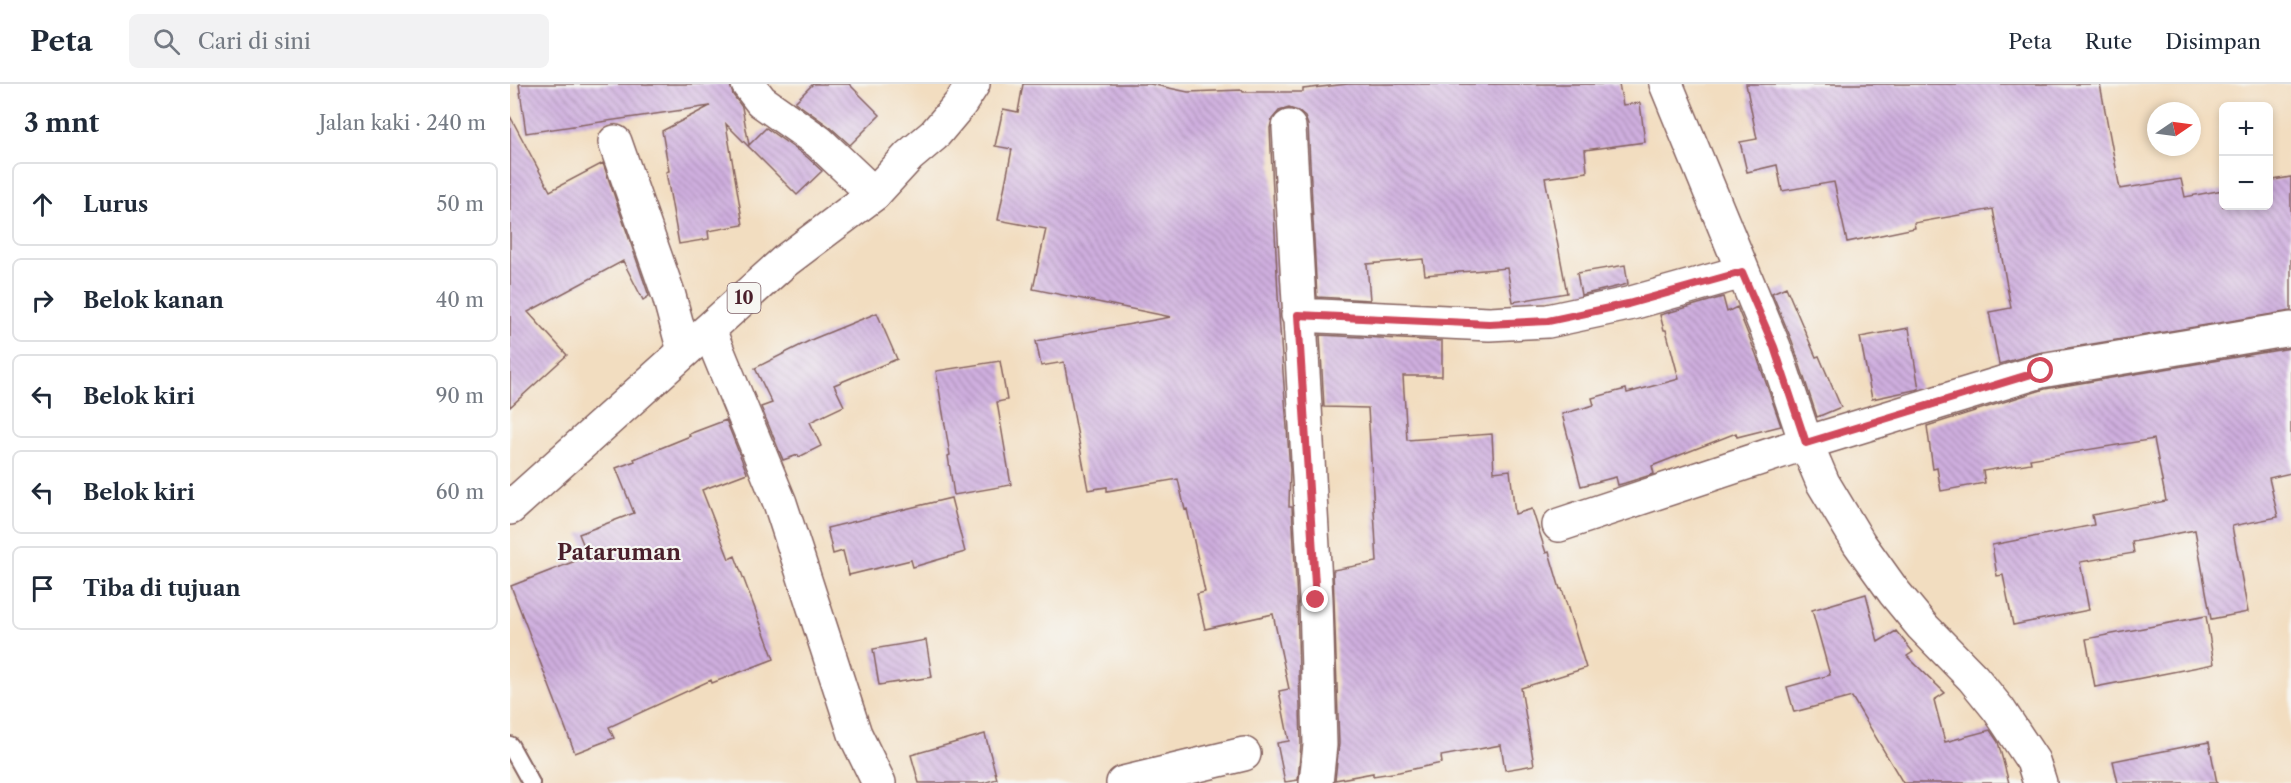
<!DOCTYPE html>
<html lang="id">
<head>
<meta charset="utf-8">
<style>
	body { margin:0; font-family:"Libre Caslon Text",serif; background:#f2f2f3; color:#1f2937 }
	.controls { position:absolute; right:18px; top:18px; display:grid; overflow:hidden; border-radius:9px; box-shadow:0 3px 9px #0003 }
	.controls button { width:54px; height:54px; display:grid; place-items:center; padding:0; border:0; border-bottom:2px solid #e0e1e3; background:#fff; color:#1f2937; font:30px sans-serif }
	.compass { position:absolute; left:1637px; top:18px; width:54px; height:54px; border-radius:50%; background:#fff; box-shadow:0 3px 9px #0003; rotate:77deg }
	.stop { position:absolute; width:18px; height:18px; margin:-14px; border:4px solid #d1495b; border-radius:50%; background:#fff }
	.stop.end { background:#d1495b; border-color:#fff; box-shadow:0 2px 6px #0008 }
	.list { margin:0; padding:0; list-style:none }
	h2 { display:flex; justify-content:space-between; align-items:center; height:78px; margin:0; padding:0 24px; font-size:26px }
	h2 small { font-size:20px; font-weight:400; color:#747a83 }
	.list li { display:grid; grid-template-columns:39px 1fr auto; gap:18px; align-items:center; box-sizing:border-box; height:84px; margin:0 12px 12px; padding:0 12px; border:2px solid #e0e1e3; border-radius:9px }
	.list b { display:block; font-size:22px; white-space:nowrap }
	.list em { font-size:20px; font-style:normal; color:#747a83 }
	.icon { flex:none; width:33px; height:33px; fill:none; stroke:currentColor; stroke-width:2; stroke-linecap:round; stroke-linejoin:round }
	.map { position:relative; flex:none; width:1781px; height:699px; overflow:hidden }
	header { display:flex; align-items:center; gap:36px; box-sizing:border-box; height:84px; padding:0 30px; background:#fff; border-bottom:2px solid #e0e1e3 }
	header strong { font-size:28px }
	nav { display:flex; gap:33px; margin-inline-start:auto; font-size:21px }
	.search { width:420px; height:54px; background:#f2f2f3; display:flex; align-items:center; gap:15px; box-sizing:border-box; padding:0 21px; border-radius:9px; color:#747a83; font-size:22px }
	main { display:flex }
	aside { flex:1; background:#fff }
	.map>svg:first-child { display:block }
	.building { fill:url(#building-back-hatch) }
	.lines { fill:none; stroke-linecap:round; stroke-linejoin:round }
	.service-casing { stroke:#85625f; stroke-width:20 }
	.minor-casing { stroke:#85625f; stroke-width:36 }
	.trunk-casing { stroke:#85625f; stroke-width:36 }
	.service { stroke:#fff; stroke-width:16 }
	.minor { stroke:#fff; stroke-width:33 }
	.trunk { stroke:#fff; stroke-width:33 }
	.route { stroke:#d1495b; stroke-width:8 }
	.labels { text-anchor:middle; stroke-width:4.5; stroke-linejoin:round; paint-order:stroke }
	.shield { fill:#f6f6f2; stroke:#7e6067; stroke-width:1.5 }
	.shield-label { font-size:18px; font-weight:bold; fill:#4a1f2b }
	.quarter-label { font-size:22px; font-weight:bold; fill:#4a1f2b; stroke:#f6f6f2 }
</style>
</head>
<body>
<header>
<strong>Peta</strong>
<div class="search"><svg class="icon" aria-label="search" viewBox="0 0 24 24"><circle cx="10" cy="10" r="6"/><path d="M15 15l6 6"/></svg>Cari di sini</div>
<nav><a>Peta</a><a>Rute</a><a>Disimpan</a></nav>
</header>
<main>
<aside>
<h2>3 mnt<small>Jalan kaki · 240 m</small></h2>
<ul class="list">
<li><svg class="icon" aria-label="ahead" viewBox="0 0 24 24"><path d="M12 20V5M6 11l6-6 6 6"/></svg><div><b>Lurus</b></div><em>50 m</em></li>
<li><svg class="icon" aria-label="right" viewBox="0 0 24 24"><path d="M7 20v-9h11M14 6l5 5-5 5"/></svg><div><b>Belok kanan</b></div><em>40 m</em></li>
<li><svg class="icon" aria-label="left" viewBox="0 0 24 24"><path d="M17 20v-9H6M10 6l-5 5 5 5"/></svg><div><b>Belok kiri</b></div><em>90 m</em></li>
<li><svg class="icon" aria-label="left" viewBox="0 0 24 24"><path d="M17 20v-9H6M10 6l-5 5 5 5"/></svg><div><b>Belok kiri</b></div><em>60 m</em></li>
<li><svg class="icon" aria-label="arrive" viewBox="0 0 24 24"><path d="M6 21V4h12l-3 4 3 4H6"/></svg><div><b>Tiba di tujuan</b></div></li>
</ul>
</aside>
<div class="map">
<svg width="1781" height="699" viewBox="0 0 1781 699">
	<defs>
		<pattern id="building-back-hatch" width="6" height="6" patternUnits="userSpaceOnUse" patternTransform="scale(1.5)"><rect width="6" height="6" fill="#cfafdf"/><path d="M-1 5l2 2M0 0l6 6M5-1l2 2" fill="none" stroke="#aa8eb5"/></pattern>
	</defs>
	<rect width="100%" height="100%" fill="#f6f6f2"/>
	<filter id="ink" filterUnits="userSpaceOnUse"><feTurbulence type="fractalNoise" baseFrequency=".0167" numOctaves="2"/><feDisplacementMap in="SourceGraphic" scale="12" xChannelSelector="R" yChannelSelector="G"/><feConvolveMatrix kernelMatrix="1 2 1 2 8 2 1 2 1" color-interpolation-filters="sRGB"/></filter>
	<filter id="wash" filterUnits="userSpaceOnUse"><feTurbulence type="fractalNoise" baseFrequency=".008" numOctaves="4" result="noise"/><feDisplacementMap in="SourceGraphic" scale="24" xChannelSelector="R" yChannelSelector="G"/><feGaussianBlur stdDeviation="1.35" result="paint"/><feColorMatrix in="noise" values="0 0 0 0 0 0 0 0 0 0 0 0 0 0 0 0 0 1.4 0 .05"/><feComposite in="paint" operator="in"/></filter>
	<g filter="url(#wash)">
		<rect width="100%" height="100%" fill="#f2ddc0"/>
		<g id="blocks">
			<!-- building -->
			<path class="building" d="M9,0H220L223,11L232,23L239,61L256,44L297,73L312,87L287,111L216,40L233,141L198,147L199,155L169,160L156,88L159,87L152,47L200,22L16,49Z
				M303,0H339L370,31L340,61L320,43L285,18Z
				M513,0H640L678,8L732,6L733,8H793V5L838,0H1109L1113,21L1130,19L1135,58L1075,66L1077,88L1035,94L1057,209L1003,218L997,184L915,191L913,175L857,180L860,216L807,213L798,41L795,33L788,27L779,24L769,27L762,35L760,44L769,231L780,386L779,423H782L787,517L791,660L788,696L775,698L767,659L779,657L769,607L779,605L763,530L695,545L687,510L695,508L677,425L675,426L668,395L597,407V403L578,406L554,278L531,282L526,257L661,233L523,205L536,145L488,136L502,65L485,62L493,25L508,28Z
				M1236,0H1590L1610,105L1671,95L1675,113L1713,106V122H1758V97L1781,93V227L1528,269L1489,280L1479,228L1501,224L1483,125L1404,139L1405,144L1337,158L1324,98L1272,107L1267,81L1237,88L1230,58L1247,55Z
				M0,32L40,107L93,79L139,212L133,216L113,177L18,228L57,271L0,323Z
				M1115,181L1118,200L1071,211L1067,189Z
				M1276,203L1306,273L1309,272L1331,323L1312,331L1307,333L1282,257L1262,209Z
				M1213,213L1217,228L1227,223L1246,270L1271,342L1227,353L1226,349L1142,382L1144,390L1115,399L1108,401L1106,393L1071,402L1052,330L1084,321L1082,314L1116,305L1117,309L1169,295L1156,246H1154L1150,231Z
				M367,229L387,275L324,301L334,322L300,338L311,362L289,373L288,371L273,376L251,323L262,319L245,284L303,255Z
				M1399,244L1409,305L1362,315L1350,253Z
				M810,251L932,257V292H893L897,356L982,350L984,388L1000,386L1005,430L1022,425L1036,469L1039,468L1050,505H1052L1076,584L1011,604L1024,681L995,686L991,661L931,672L932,679L889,688L863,692V689L825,696L829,660L823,486L867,478L858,324L814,323Z
				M1781,264V389L1759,394L1768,433L1722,442L1738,528L1701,535L1685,446L1622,458L1624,469L1570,478L1579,526L1503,541L1493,491L1487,492L1482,461L1584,441L1582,431L1656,417L1644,355L1520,375L1521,379L1473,387L1475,399L1431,407L1427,384L1423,385L1417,342L1535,305Z
				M490,277L497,316L487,318L501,401L444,411L438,372L440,371L426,287Z
				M216,336L237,389L192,406L219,475L225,472L264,575L202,599L201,596L99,643L104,654L65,669L1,502L78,472L69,450L124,429L106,384L125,377L124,375L180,352L179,350Z
				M441,414L455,468L403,483L401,476L339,491L333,467L323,470L317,444Z
				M1356,510L1368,558L1386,547L1403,568L1397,572L1435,609L1424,616L1435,658L1480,646L1488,658L1499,699H1393L1342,613L1284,628L1277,603L1320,591L1302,526Z
				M1696,532L1704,580L1585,603L1576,555Z
				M416,556L422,593L369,601L363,565Z
				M475,650L487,695L473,699H409L401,671Z
				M1699,658L1707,699H1608L1603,677Z"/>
		</g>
	</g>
	<g filter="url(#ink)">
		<use href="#blocks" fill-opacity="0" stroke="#85625f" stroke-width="1.5"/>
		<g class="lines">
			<defs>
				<path id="service" d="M0,661L21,699"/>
				<path id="minor" d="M238,0L251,17L309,58L364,110
					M1156,0L1264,263L1296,359L1313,399L1349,459L1384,508L1412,542L1463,594L1489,626L1523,677L1530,699
					M779,43L806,516L810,661L806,699
					M105,58L159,212L174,267
					M788,231L979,240L1038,237L1118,220L1232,188
					M199,246L270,419L345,650L369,699
					M1049,441L1296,359L1531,287L1781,245
					M613,699L734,670"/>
				<path id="trunk" d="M0,424L275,177L364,110L399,72L424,51L450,20L463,0"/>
			</defs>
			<!-- service casing -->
			<use href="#service" class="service-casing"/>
			<!-- minor casing -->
			<use href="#minor" class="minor-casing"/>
			<!-- trunk casing -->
			<use href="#trunk" class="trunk-casing"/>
			<!-- service -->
			<use href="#service" class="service"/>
			<!-- minor -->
			<use href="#minor" class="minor"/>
			<!-- trunk -->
			<use href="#trunk" class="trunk"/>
		</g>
	</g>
	<g class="lines" filter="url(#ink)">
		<!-- route -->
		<path class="route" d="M806,516L788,231L979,240L1038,237L1118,220L1232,188L1264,263L1296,359L1531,287"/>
	</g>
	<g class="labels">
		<!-- shield labels -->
		<rect class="shield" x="217.5" y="199" width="33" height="30" rx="4.5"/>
		<g class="shield-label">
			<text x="234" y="220">10</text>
		</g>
		<!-- quarter labels -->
		<g class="quarter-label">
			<text x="109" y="476">Pataruman</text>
		</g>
	</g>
</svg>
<div class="controls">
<button>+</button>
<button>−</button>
</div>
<svg class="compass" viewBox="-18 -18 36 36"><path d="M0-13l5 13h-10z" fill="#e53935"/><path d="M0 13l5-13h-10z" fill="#747a83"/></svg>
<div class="stop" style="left:1531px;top:287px"></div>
<div class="stop end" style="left:806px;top:516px"></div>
</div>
</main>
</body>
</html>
